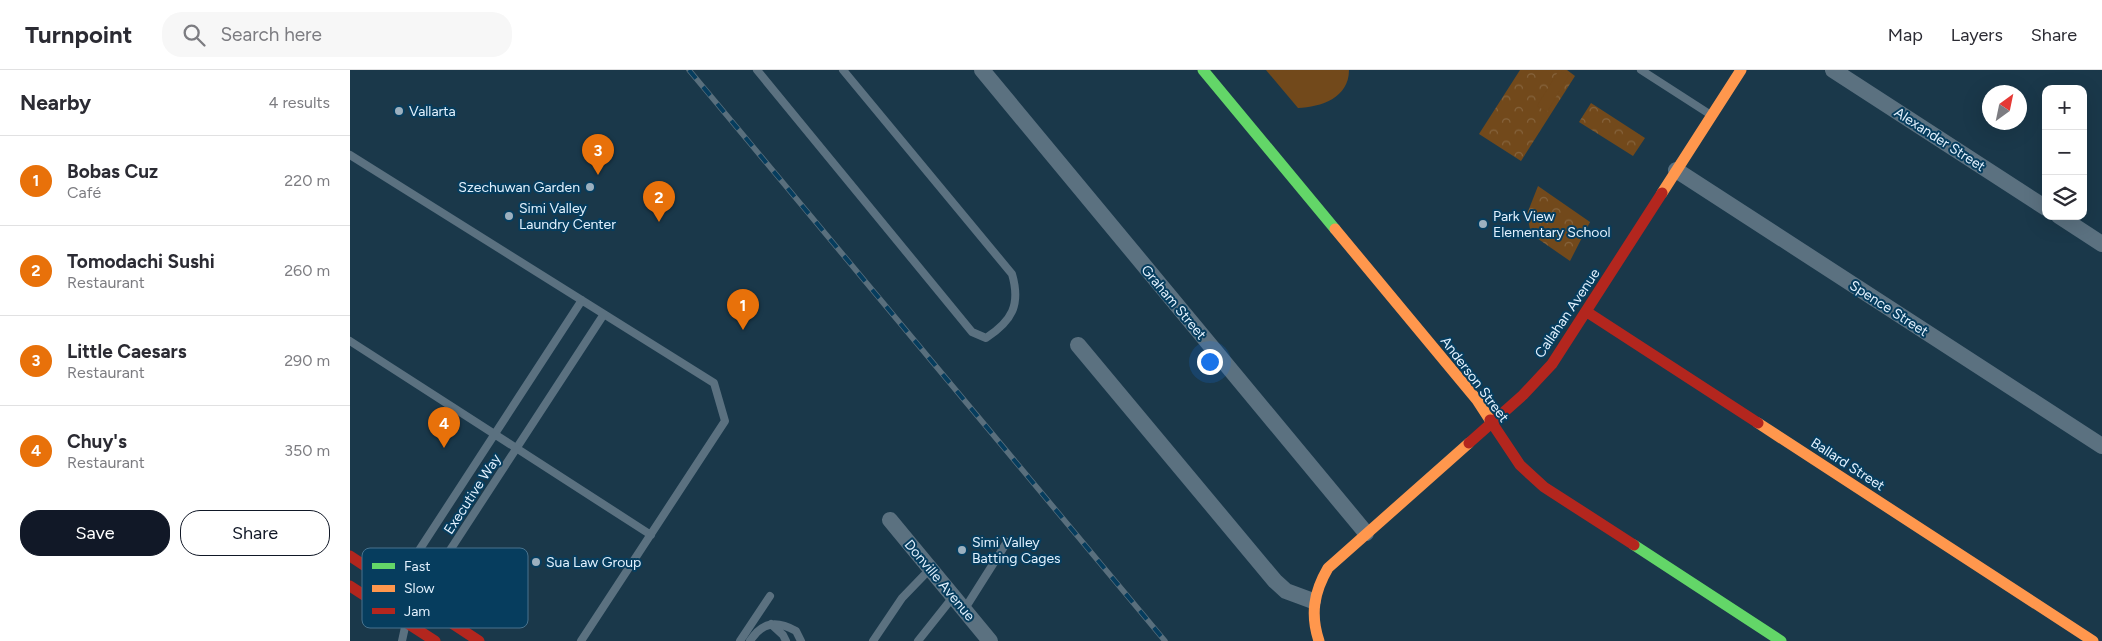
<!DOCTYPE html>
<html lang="en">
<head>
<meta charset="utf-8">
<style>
	body { margin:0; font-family:Figtree,sans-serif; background:#f7f7f7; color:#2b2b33 }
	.controls { position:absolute; right:15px; top:15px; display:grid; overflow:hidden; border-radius:10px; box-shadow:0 5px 20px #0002 }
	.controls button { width:45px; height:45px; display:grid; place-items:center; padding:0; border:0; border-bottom:1px solid #e1e1e2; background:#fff; color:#2b2b33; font:25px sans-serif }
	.compass { position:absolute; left:1632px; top:15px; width:45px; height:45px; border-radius:50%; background:#fff; box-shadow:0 5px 20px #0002; rotate:33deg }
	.you { position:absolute; left:859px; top:291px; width:18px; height:18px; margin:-12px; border:4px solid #fff; border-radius:50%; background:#1a73e8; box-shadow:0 0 0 8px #1a73e833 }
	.badge { display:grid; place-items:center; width:32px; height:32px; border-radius:50%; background:#111827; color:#fff; font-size:16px; font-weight:700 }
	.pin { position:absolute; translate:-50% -41px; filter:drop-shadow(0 1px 2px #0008) }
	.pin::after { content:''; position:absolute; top:26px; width:18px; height:15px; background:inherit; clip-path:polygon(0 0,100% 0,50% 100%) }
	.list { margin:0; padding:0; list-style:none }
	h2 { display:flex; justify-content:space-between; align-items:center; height:65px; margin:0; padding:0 20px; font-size:21px }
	h2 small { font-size:16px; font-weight:400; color:#7c7c81 }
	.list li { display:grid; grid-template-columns:32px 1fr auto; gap:15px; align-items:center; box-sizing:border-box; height:90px; padding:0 20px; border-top:1px solid #e1e1e2 }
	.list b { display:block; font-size:19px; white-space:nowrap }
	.list p { margin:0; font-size:16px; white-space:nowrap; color:#7c7c81 }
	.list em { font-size:16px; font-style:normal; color:#7c7c81 }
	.actions { display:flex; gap:10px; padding:15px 20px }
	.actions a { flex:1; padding:11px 0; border:1px solid #111827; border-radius:20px; text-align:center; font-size:18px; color:#111827 }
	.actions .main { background:#111827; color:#fff }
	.icon { flex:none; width:28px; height:28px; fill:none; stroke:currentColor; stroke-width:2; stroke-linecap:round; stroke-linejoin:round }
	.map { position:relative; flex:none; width:1752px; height:571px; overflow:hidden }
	header { display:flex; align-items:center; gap:30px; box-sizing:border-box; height:70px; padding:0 25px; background:#fff; border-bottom:1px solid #e1e1e2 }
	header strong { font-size:24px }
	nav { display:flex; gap:28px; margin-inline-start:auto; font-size:18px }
	.search { width:350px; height:45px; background:#f7f7f7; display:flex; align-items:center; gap:12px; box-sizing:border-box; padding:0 18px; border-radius:20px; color:#7c7c81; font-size:19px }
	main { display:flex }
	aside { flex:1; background:#fff }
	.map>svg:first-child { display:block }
	.park { fill:url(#park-crowns) }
	.pitch { fill:#72491b }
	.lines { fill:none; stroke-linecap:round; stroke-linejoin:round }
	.lane { stroke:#5b7180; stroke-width:8 }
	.street { stroke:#5b7180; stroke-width:16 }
	.fast { stroke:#63d668; stroke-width:11 }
	.slow { stroke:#ff974d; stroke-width:11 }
	.jam { stroke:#b3261e; stroke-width:11 }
	.rail-casing { stroke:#596f7d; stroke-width:5.5 }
	.rail { stroke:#063d5e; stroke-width:4; stroke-dasharray:11; stroke-linecap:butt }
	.poi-dot { fill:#9cb0bf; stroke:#063d5e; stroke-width:2 }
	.labels { text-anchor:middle; stroke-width:4; stroke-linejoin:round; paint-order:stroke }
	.poi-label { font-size:14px; fill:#e2f1fe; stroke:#063d5e; text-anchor:start }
	.street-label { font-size:14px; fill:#e2f1fe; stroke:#063d5e }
	.key { fill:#063d5e; stroke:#48738e; stroke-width:1 }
	.key-label { font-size:14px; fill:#e2f1fe }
</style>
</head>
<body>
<header>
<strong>Turnpoint</strong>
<div class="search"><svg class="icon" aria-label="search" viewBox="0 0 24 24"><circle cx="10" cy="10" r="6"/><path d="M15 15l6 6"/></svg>Search here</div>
<nav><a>Map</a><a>Layers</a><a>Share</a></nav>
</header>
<main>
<aside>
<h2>Nearby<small>4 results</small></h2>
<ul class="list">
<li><span class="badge" style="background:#e8710a">1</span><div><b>Bobas Cuz</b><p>Café</p></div><em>220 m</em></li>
<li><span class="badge" style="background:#e8710a">2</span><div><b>Tomodachi Sushi</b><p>Restaurant</p></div><em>260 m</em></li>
<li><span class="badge" style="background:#e8710a">3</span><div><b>Little Caesars</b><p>Restaurant</p></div><em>290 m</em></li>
<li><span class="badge" style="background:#e8710a">4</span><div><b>Chuy's</b><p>Restaurant</p></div><em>350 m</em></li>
</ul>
<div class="actions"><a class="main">Save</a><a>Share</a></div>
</aside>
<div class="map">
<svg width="1752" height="571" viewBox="0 0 1752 571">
	<defs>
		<pattern id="park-crowns" width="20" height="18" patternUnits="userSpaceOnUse" patternTransform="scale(1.25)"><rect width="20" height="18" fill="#72491b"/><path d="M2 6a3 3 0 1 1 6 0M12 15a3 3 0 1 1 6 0" fill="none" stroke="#86643d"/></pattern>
	</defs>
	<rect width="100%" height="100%" fill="#1a384a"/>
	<!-- park -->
	<path class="park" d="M1170,0H1217L1225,6L1171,91L1129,64Z
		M1241,33L1295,68L1283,86L1229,52Z
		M1188,116L1240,152L1220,191L1181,164L1177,144Z"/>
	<!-- pitch -->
	<path class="pitch" d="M916,0H999C999,28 971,37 948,38Z
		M1209,0L1219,5L1197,42L1187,36Z"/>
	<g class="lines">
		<!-- lane -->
		<path class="lane" d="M407,0L622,262L636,268C662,251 671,235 662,204L493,0
			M1291,0L1361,45
			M0,85L364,313L375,351L231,571
			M0,271L301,465
			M62,520V500L66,485L232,230
			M64,523L91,494L254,244
			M614,540L657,472
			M421,554L433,565L436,571
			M52,571L55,557
			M390,571L420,526
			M400,571C412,552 426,550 446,561L451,571
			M523,571L552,528L580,499
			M568,571L603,527"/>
		<!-- street -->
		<path class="street" d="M632,0L1016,463
			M1483,0L1696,138
			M1326,100L1752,376
			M1709,146L1752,174
			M728,275L925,511L936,521L963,531
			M540,450L640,571"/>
		<!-- fast -->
		<path class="fast" d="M853,0L985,159
			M1284,475L1431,571"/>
		<!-- slow -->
		<path class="slow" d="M1312,123L1391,0
			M985,159L1127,330L1140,350
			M1408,353L1743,571
			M969,571C960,544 964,522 978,498L1119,373"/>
		<!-- jam -->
		<path class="jam" d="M1237,242L1408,353
			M1140,350L1170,395L1194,417L1284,475
			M1119,373L1173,325L1202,294L1312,123
			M0,486L129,571
			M0,516L85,571"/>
		<defs>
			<path id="rail" d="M339,0L815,571"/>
		</defs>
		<!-- rail casing -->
		<use href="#rail" class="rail-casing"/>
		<!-- rail -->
		<use href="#rail" class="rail"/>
	</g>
	<!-- markers -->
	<g class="poi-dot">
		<circle cx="49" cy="41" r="5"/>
		<circle cx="240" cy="117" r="5"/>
		<circle cx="159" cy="146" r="5"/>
		<circle cx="1133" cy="154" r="5"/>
		<circle cx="612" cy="480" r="5"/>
		<circle cx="186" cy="492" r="5"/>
	</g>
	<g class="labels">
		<!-- poi labels -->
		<g class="poi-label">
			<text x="59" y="46">Vallarta</text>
			<text x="230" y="122" text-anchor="end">Szechuwan Garden</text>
			<text x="169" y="143">Simi Valley<tspan x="169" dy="16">Laundry Center</tspan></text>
			<text x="1143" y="151">Park View<tspan x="1143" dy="16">Elementary School</tspan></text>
			<text x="622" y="477">Simi Valley<tspan x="622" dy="16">Batting Cages</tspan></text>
			<text x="196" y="497">Sua Law Group</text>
		</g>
		<!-- street labels -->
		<g class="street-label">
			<text transform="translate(1590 69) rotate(33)" y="5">Alexander Street</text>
			<text transform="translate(824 232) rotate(50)" y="5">Graham Street</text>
			<text transform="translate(1539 238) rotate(33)" y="5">Spence Street</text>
			<text transform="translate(1217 243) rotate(-56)" y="5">Callahan Avenue</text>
			<text transform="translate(1125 309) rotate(53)" y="5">Anderson Street</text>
			<text transform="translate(1498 394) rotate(33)" y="5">Ballard Street</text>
			<text transform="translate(122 424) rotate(-57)" y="5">Executive Way</text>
			<text transform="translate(590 510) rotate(50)" y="5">Donville Avenue</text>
		</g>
	</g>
	<!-- legend -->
	<rect x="12" y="478" width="166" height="80" rx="8" class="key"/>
	<rect x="22" y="493" width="23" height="6" fill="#63d668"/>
	<rect x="22" y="515" width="23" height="7" fill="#ff974d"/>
	<rect x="22" y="538" width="23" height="6" fill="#b3261e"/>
	<g class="key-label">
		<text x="54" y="501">Fast</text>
		<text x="54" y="523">Slow</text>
		<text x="54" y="546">Jam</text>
	</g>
</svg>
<div class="controls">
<button>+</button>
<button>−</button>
<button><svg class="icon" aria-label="layers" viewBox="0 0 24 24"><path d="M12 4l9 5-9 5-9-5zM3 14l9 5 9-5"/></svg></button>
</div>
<svg class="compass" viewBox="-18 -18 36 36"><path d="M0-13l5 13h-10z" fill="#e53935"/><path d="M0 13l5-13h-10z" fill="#7c7c81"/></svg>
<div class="you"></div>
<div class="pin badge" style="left:393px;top:260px;background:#e8710a">1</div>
<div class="pin badge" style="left:309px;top:152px;background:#e8710a">2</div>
<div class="pin badge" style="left:248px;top:105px;background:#e8710a">3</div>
<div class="pin badge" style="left:94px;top:378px;background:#e8710a">4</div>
</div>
</main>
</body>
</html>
